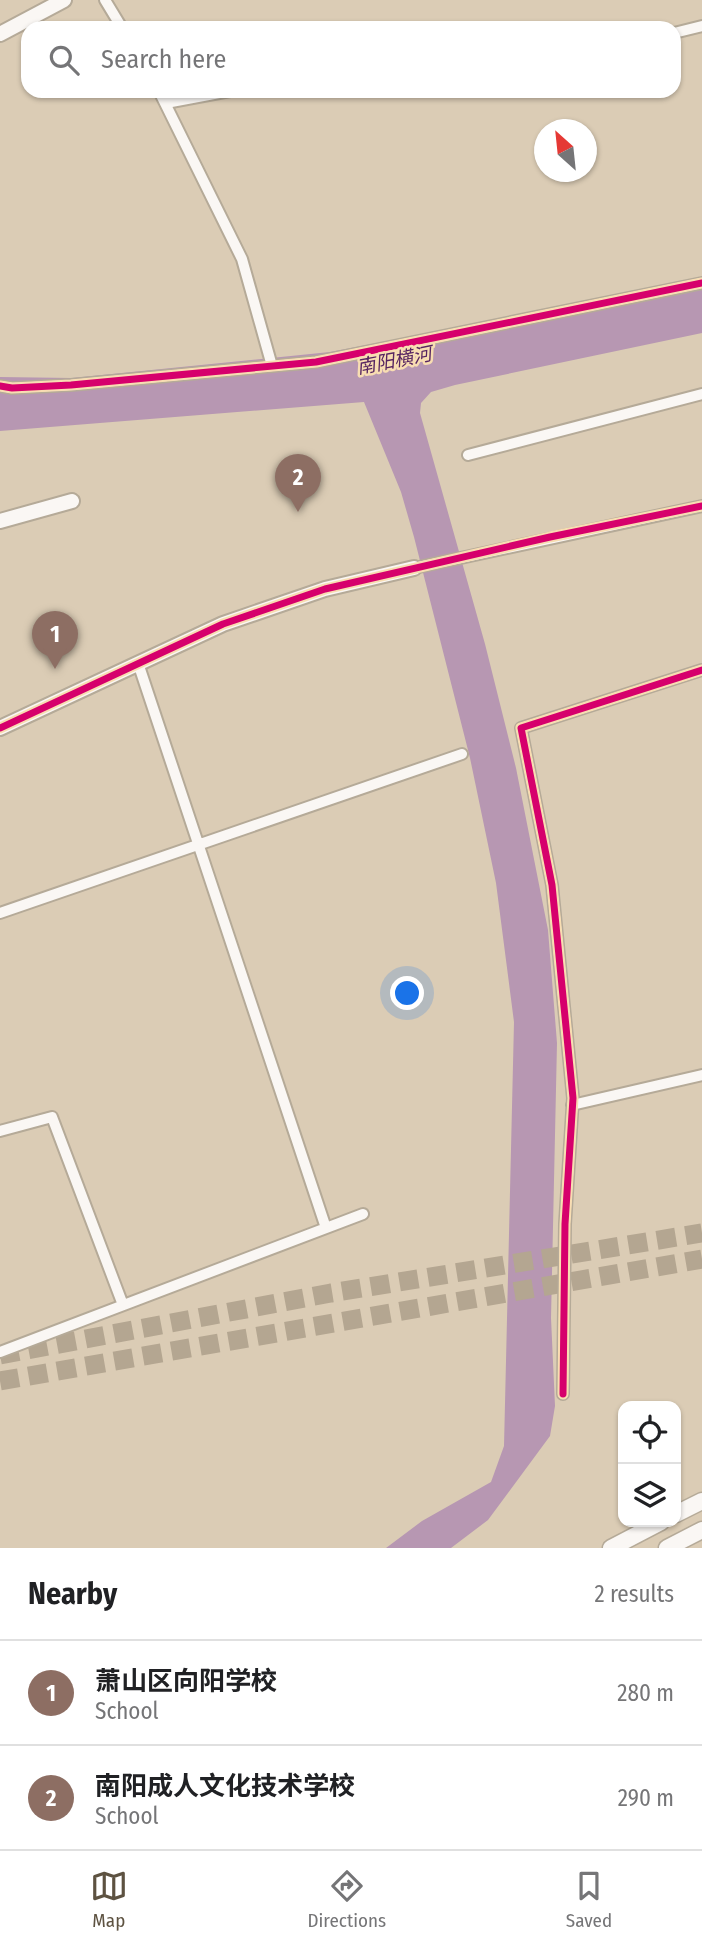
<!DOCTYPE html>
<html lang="en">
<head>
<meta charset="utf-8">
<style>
	body { margin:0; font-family:"Fira Sans Condensed","Noto Sans SC",sans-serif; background:#f6f6f6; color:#202124 }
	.controls { position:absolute; right:21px; bottom:21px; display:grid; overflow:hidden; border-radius:14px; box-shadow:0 2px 5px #0004 }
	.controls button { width:63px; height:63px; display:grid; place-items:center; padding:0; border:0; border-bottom:2px solid #e0e0e0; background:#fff; color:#202124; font:35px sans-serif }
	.compass { position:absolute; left:534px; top:119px; width:63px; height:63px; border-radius:50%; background:#fff; box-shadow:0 2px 5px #0004; rotate:333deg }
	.you { position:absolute; left:408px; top:994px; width:24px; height:24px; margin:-18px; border:5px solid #fff; border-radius:50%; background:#1a73e8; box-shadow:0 0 0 10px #1a73e833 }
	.badge { display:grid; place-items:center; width:46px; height:46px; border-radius:50%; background:#5d5241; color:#fff; font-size:23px; font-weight:700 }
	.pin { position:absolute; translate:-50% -58px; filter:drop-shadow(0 2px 4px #0008) }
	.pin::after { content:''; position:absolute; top:37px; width:24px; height:21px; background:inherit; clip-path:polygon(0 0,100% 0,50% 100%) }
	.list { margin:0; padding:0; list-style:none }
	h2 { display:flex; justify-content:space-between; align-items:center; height:91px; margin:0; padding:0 28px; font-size:30px }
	h2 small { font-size:23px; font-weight:400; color:#757577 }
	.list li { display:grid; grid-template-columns:46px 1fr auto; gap:21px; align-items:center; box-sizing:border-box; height:105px; padding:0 28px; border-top:2px solid #e0e0e0 }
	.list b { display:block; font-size:26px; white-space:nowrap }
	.list p { margin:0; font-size:23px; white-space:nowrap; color:#757577 }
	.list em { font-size:23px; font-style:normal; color:#757577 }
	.icon { flex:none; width:38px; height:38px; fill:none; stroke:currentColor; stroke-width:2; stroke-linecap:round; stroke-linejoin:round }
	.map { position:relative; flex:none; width:702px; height:1548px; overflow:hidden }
	.search { position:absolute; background:#fff; box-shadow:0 2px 5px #0004; left:21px; right:21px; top:21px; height:77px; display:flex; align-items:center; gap:18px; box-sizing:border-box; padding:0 24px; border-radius:21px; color:#757577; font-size:26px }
	.sheet { height:301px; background:#fff }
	nav { display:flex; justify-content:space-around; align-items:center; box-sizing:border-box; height:98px; border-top:2px solid #e0e0e0; background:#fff; font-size:19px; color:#757577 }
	nav a { display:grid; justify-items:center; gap:4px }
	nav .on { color:#5d5241 }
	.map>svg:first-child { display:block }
	.water { fill:#b797b2 }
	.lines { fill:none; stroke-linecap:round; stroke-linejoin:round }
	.highway-tunnel { stroke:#b4a691; stroke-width:19; stroke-dasharray:19 10; stroke-linecap:butt }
	.street-casing { stroke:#b5aa98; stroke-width:14 }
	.secondary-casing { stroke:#b5aa98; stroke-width:18 }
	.primary-casing { stroke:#b5aa98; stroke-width:19 }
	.street { stroke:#faf7f4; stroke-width:10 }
	.secondary { stroke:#faf7f4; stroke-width:14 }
	.primary { stroke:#faf7f4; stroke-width:16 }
	.cycleway-casing { stroke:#f8ddb2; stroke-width:11 }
	.cycleway { stroke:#d6006c; stroke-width:7 }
	.labels { text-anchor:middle; stroke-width:5; stroke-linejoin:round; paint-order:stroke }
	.water-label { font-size:19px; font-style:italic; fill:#562461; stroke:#f8ddb2 }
</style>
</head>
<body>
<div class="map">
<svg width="702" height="1548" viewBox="0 0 702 1548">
	<rect width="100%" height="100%" fill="#dbccb5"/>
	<!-- water -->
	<path class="water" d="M702,281V333L455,385L431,392L421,403L420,413L485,644L516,768L548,930L557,1043L551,1318L555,1406L550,1436L488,1520L451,1548H386L422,1521L491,1482L504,1446L514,1022L496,883L470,758L414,537L401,492L364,402L0,431V377L72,378L330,352Z"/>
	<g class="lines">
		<!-- highway-tunnel -->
		<path class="highway-tunnel" d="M0,1355L331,1293L702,1233
			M0,1381L702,1259"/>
		<defs>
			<path id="street" d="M105,0L122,28
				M674,33L702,26
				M159,91L242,259L272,366
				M166,103L230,91
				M0,386L12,388L71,385L316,362L702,283
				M468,455L702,394
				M414,568L702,506
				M138,663L326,1228
				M0,913L462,754
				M572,1105L702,1075
				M0,1131L52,1117L123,1305
				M0,1352L363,1214
				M563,1394L565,1224L573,1098L552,885L521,728L702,670"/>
			<path id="secondary" d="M0,34L64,0
				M0,521L72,501
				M0,728L223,624L325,589L414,568"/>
			<path id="primary" d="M676,1514L702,1501
				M611,1548L661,1522
				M667,1548L702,1530"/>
		</defs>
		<!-- street casing -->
		<use href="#street" class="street-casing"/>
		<!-- secondary casing -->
		<use href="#secondary" class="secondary-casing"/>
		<!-- primary casing -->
		<use href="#primary" class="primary-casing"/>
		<!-- street -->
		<use href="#street" class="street"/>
		<!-- secondary -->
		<use href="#secondary" class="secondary"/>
		<!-- primary -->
		<use href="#primary" class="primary"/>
		<defs>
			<path id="cycleway" d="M0,386L12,388L71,385L316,362L702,283
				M0,728L223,624L325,589L550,537L702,506
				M563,1394L565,1224L573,1098L552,885L521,728L702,670"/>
		</defs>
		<!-- cycleway casing -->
		<use href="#cycleway" class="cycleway-casing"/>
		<!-- cycleway -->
		<use href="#cycleway" class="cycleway"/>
	</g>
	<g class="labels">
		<!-- water labels -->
		<g class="water-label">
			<text transform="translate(394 360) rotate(-11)" y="7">南阳横河</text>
		</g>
	</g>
</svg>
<div class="controls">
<button><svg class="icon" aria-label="locate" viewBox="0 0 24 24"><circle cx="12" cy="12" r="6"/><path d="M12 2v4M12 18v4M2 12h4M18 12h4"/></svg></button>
<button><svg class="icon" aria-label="layers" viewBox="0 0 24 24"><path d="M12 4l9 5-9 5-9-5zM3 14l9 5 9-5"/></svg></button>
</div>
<svg class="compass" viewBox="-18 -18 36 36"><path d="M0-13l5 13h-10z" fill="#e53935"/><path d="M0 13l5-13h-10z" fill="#757577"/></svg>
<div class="you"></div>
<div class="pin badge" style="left:55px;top:669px;background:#8d6e63">1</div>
<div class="pin badge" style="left:298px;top:512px;background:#8d6e63">2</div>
<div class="search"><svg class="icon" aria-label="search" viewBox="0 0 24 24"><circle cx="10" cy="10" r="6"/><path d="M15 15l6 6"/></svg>Search here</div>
</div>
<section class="sheet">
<h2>Nearby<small>2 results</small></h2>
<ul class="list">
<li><span class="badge" style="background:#8d6e63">1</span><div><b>萧山区向阳学校</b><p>School</p></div><em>280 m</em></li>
<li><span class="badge" style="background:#8d6e63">2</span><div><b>南阳成人文化技术学校</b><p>School</p></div><em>290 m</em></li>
</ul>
</section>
<nav>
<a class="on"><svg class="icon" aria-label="map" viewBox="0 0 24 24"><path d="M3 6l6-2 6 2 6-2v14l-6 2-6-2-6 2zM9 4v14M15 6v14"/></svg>Map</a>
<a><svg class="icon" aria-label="directions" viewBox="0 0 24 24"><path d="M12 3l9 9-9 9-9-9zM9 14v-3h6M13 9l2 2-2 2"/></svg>Directions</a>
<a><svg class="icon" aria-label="saved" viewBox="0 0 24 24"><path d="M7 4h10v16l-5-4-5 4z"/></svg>Saved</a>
</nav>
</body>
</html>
